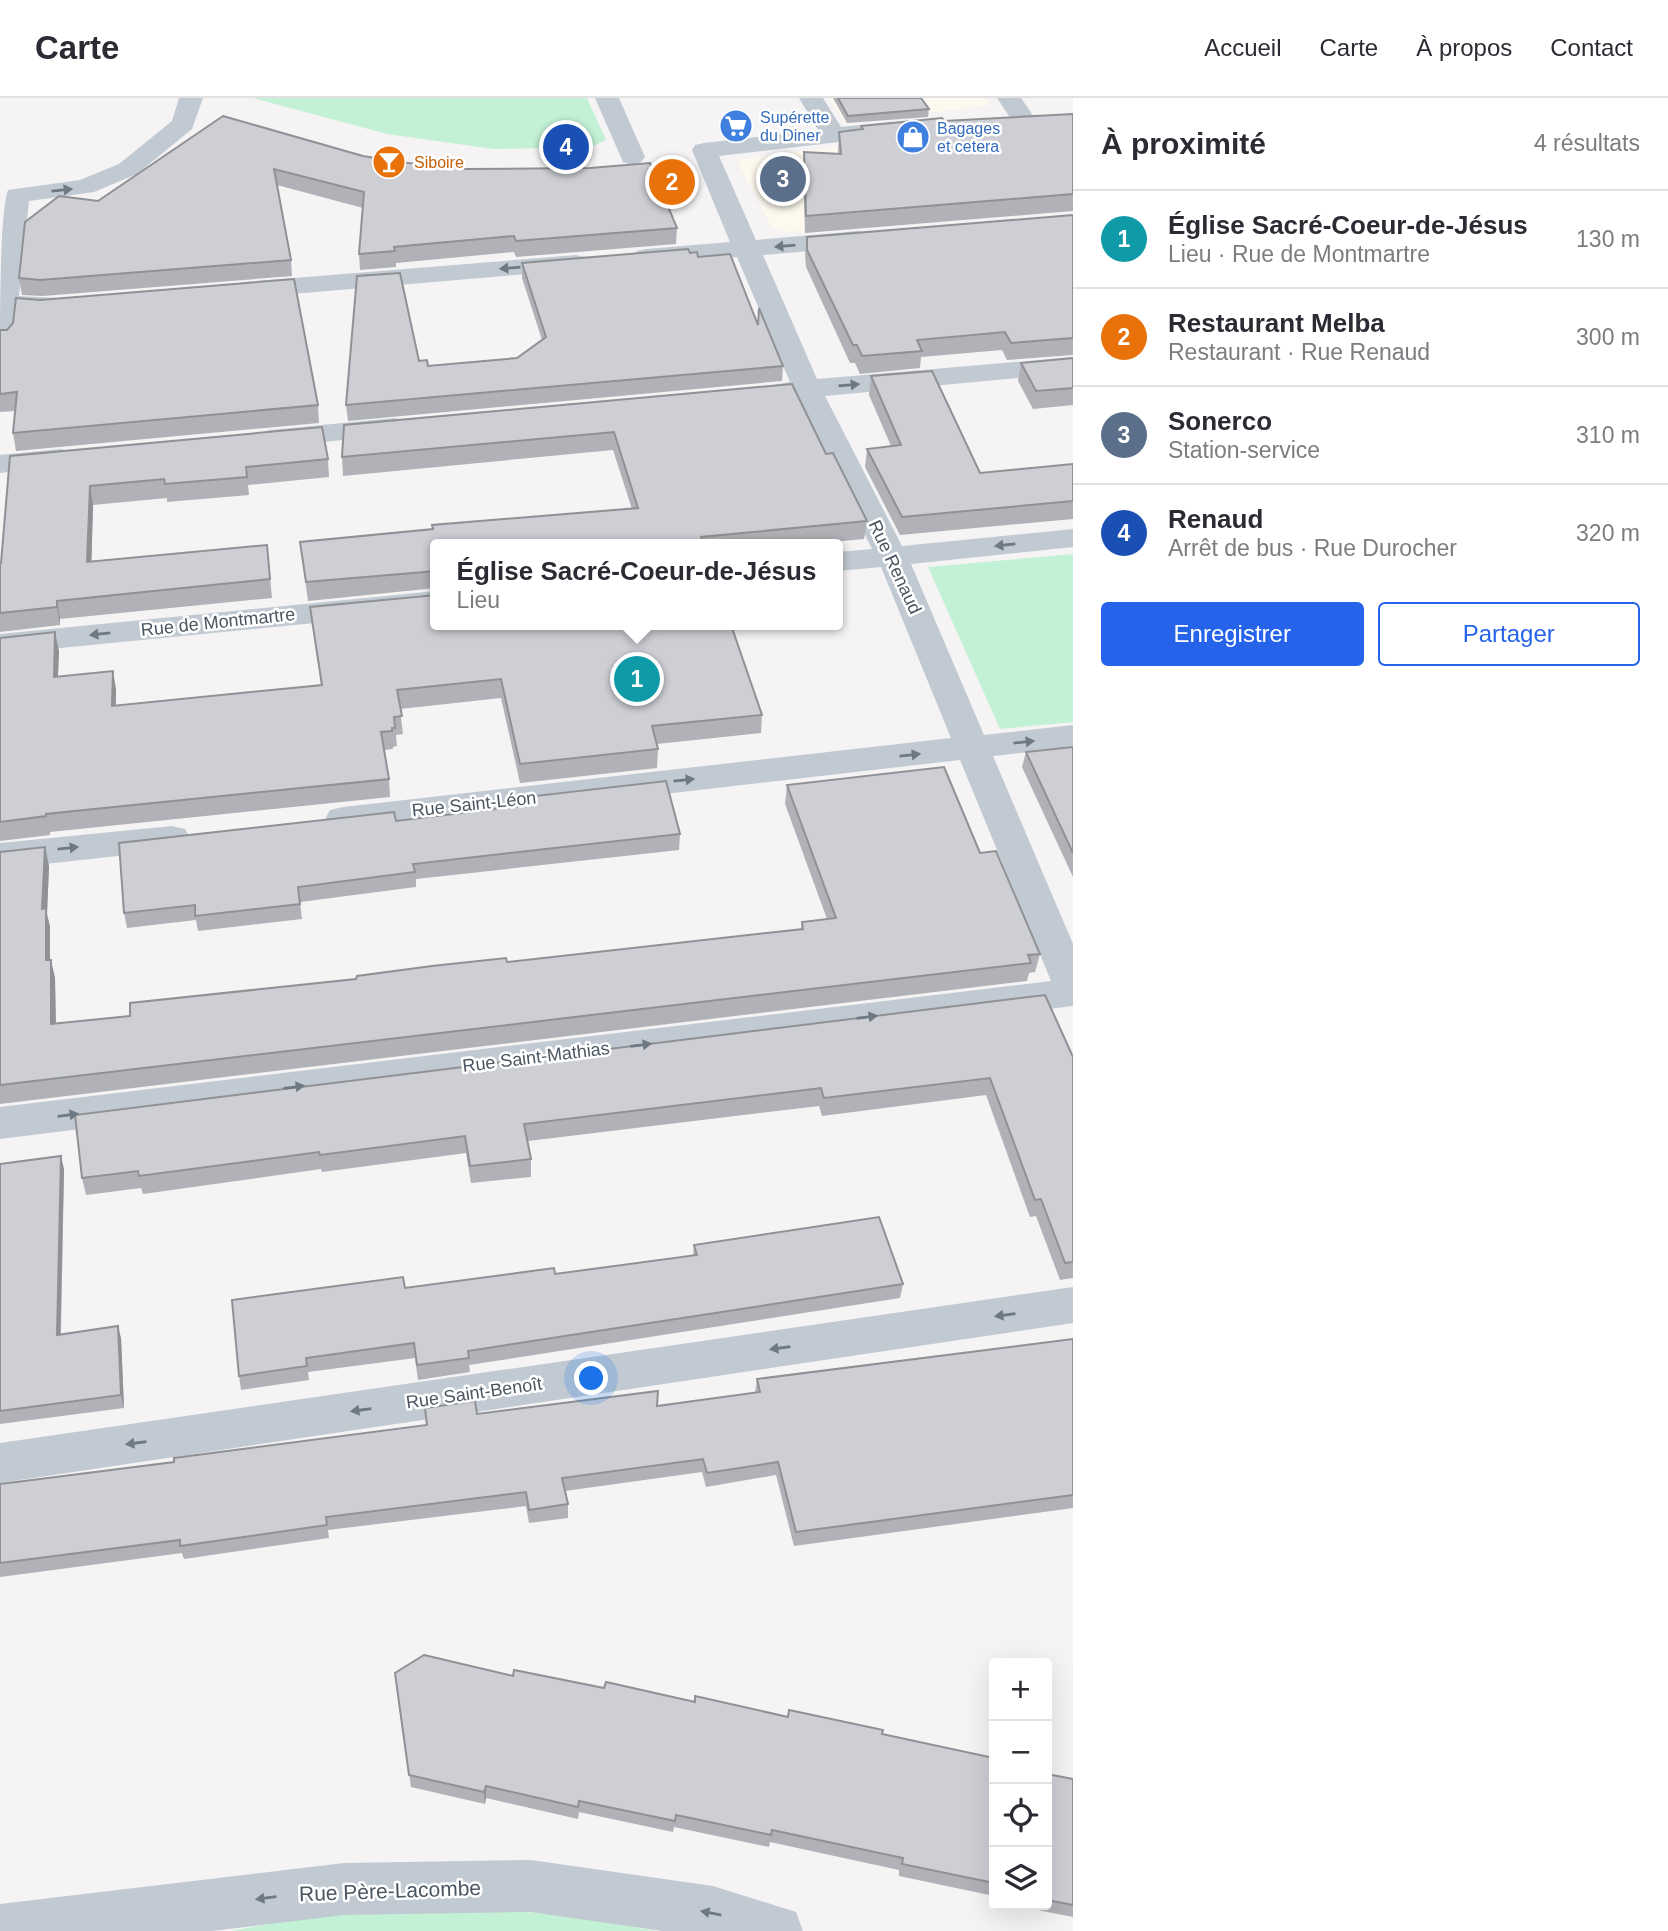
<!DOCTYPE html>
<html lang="fr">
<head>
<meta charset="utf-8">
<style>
	body { margin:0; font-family:Helvetica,sans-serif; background:#f2f2f3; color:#2b2b33 }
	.controls { position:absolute; right:21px; bottom:21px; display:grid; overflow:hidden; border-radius:7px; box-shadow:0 7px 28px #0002 }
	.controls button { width:63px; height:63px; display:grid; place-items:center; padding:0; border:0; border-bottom:2px solid #e1e1e2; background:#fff; color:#2b2b33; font:35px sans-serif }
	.you { position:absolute; left:592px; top:1281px; width:24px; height:24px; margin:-18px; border:5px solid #fff; border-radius:50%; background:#1a73e8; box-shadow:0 0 0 10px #1a73e833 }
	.badge { display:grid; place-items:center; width:46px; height:46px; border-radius:50%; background:#2563eb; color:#fff; font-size:23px; font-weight:700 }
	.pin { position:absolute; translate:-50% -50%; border:4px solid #fff; box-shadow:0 2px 7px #0006 }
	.popup { position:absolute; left:430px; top:441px; width:413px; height:91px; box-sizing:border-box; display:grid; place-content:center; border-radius:7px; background:#fff; filter:drop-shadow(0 2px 5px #0005); font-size:23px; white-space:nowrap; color:#7c7c81 }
	.popup b { font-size:26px; color:#2b2b33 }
	.popup::after { content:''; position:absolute; left:50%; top:100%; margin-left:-14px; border:14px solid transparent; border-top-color:#fff }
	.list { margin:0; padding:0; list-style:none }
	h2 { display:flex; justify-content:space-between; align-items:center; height:91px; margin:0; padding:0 28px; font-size:30px }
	h2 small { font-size:23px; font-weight:400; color:#7c7c81 }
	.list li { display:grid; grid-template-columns:46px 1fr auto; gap:21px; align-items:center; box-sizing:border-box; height:98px; padding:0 28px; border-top:2px solid #e1e1e2 }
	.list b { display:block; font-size:26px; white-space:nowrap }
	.list p { margin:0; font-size:23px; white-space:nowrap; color:#7c7c81 }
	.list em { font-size:23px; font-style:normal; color:#7c7c81 }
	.actions { display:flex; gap:14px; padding:21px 28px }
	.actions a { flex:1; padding:16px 0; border:2px solid #2563eb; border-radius:7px; text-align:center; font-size:24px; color:#2563eb }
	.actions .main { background:#2563eb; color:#fff }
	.icon { flex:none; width:38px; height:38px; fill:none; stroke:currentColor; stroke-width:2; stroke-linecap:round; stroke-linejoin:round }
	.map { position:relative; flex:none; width:1073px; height:1833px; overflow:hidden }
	header { display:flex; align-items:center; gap:42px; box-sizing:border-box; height:98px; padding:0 35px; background:#fff; border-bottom:2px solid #e1e1e2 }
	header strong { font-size:33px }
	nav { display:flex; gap:38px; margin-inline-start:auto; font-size:24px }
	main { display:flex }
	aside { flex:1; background:#fff }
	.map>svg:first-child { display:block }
	.commercial { fill:#fdf9ef }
	.green { fill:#c3f1d5 }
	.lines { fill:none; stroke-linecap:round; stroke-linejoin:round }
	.minor { fill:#c1cad2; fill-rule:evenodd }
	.wall { fill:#b0b2b7 }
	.shaded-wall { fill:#909195 }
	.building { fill:#cdcfd5; stroke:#909195; stroke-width:2 }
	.oneway { fill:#6e7983 }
	.labels { text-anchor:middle; stroke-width:5; stroke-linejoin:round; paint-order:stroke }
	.far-shop-label { font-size:16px; fill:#366cbe; stroke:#fff; text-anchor:start }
	.far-food-label { font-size:16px; fill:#c56008; stroke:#fff; text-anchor:start }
	.street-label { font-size:18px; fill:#4a5661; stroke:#fff }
	.near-street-label { font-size:21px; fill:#4a5661; stroke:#fff }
</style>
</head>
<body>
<header>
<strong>Carte</strong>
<nav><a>Accueil</a><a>Carte</a><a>À propos</a><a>Contact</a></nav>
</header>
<main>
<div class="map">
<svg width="1073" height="1833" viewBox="0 0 1073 1833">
	<rect width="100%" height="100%" fill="#f5f3f3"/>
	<!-- commercial -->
	<path class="commercial" d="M830,0H985L990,7L850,25L844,23Z
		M837,49L842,128L789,134L771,128L738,65L743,61Z"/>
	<!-- green -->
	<path class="green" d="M253,0H587L606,42L591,49L494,51L387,36Z
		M1073,456V624L1000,631L928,469Z
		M364,1809L554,1815L657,1833H230Z"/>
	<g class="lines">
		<!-- minor -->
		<path class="minor" d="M179,0H203L192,31L137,76L94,94L29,103L19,198L76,201L80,207L76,213L66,215L17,214L14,241L10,247L0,249C0,218 0,113 8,92L80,82L119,66L172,23Z
			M595,0H619L645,59L641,64L632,67L623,64Z
			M799,0H823L841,29L890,24L899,26L902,31L899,36L890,38L719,58L756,142L858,133L867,135L871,141L867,147L858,149L763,157L817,281L1073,259V275L825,298L902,448L1073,431V449L911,466L984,637L1073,627V649L993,658L1073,846V908L0,1041V1009L1051,883L960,662L343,733L330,730L325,721L330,712L343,709L951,640L881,469L838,473V454L872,451L797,300L773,299L769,293L773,287L790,284L737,159L646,167L637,165L633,159L637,153L646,151L730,144L692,52L695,47L704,45L818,32Z
			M997,0H1021L1034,19L1031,24L1022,26L1013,24Z
			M576,157L585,159L589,165L585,171L245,200L235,198L231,192L235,186L245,184Z
			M395,320L405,323L410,329L405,335L270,350L260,347L255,341L260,335L270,332Z
			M61,351L72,354L76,360L72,366L0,375V357Z
			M436,493V513L0,556V536Z
			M172,728L185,731L190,740L185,749L172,752L0,771V745Z
			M1073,1189V1225L0,1385V1345Z
			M531,1762L713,1788L796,1814L803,1833H662L531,1814L344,1817L212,1833H0V1806L344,1765Z"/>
	</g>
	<!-- wall -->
	<path class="wall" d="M833,0H921L929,11L928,19L847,25Z
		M1073,16V113L805,135L803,71L804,54L838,56L839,34L861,31V28Z
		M223,18L363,58L677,130L676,146L516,159L514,154L396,165V169L360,172L359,156L363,110L277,87L291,162L292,178L43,198L22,197L19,180L98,103Z
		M1073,117V257L1007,262L1002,252L921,259L920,270L860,276L855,265H850L806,169L805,156L807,139Z
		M690,155L698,159L758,226L783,268L782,283L348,323L346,307L419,263L428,268L517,260L542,242L522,180V165Z
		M0,232L318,307L319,325L16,353L13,335L15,313L0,314Z
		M1073,260V307L1033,311L1018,283L1021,265Z
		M871,278L980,375L1073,366V421L900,437L865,369L867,351L891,348L869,297Z
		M792,286L826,356L867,423L864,441L811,446H436V490L308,503L300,444L632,411L613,352L343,378L342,359Z
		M10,358L328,361L329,379L248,387L249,397L167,404V400L93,407L91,463L267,447L272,500L60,521V527L0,534V465H1Z
		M310,509L762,617L761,635L657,646L658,651L657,670L520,685L501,600L400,611L403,636L396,637L397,648L393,649V651L384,652L389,681L390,699L50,734V737L0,743V540L59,553L58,578L116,591V607L321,587Z
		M1073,649V779L1022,669L1026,654Z
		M787,687L980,755L1040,856L1035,874L1029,875L1027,883L0,1006V754L49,768L47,816L50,829V862L55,880L56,926L130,918L356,881L801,831L802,824L827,821L785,706Z
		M526,699L680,736L679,752L416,781V789L300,804L302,821L198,833L196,822L127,830L124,815L396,723L526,707Z
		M1073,959V1180L1060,1182L1036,1118L1030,1119L986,997L822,1018L819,1008L528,1043L531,1061V1079L471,1085L466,1055L322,1074L321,1071L143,1096L141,1090L86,1097L82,1080Z
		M0,1066L64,1071L61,1236L121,1240L124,1310L0,1326Z
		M694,1147L903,1186L900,1200L469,1267L470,1274L418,1282L415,1260L308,1274L309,1282L241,1292L239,1278L405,1190L555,1176L693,1157Z
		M1073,1241V1410L794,1448L776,1377L706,1389L702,1374L565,1393L568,1406V1420L529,1425L526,1408L328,1432L329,1440L184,1461L182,1455L0,1479V1386L174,1364L426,1327L425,1310L477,1316L657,1308L755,1295L757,1281Z
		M513,1578L604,1590L788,1619L882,1636L994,1660V1798L899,1778V1772L770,1744L769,1749L674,1729L673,1734L579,1714L578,1721L486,1700L485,1706L411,1689L396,1588Z
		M1047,1676L1073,1681V1819L1012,1807H1047Z"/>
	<!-- shaded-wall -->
	<path class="shaded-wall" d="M90,388L93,407L91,482L87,464Z
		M57,503L60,521V527L57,509Z
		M55,534L59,553L57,597L54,579Z
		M113,573L116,591L115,626L112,608Z
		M45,749L49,768L47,816L50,829V881L46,862L42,811Z
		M51,862L55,880L56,944L51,926Z
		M61,1058L64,1071L60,1249L57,1237Z
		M118,1228L121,1240L124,1310L121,1297Z
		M486,1688V1700L485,1706L484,1694Z"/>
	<!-- building -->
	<path class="building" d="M838,0H921L929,11L848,18Z
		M1073,16V96L806,118L804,54L841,56L839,34L863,31L861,28L942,20L944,23Z
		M223,18L363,58L399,64L465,71L590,70L650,65L677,130L516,143L514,138L394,149L395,153L359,156L364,94L274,71L291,162L40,182L19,180L25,124L59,98L98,103Z
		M1073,117V240L1011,245L1005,234L917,242L922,253L862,258L857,247H853L807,152V139Z
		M688,151L690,155L697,154L698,159L730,156L758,227L759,210L783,268L346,307L357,178L400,175L419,263L427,262L428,268L517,260L546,239L522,165Z
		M294,181L318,307L13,335L17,294L0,296V232H7L13,225L16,200L40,202Z
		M1073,260V290L1036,293L1021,265Z
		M932,273L980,375L1073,366V403L902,419L867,351L901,347L871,278Z
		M792,286L826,356L833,355L867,423L701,439L703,446H436V473L306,484L300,444L433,431L432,427L638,410L614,334L342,359L344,327Z
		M322,329L328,361L246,369L247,379L165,386L164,381L90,388L87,464L267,447L270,481L57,503V509L0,515V465H1L10,358Z
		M436,497V527H731L762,617L652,628L658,651L520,666L501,581L397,592L402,618L394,619L395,630H392V633L381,634L389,681L46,716V718L0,724V540L55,534L54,579L113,573L112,608L322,587L310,509Z
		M1073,649V755L1026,654Z
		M944,669L980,755L996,753L1040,856L1028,857L1031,865L0,987V754L45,749L42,811L46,810V862H51V926L130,918V905L356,881L357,878L432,868L506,860L507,864L803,831L802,824L836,820L787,687Z
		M666,683L680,736L413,766L415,774L298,789L300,806L195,818V807L124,815L119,745L394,714L396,723L528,707L526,699Z
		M1045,897L1073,959V1164L1065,1165L1041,1101L1035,1102L990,980L824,1000L821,990L524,1026L531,1061L470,1068L465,1038L320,1057L319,1054L139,1078L138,1073L82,1080L75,1017Z
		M61,1058L57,1237L118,1228L121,1297L0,1313V1066Z
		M879,1119L903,1186L468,1253L469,1260L417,1267L414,1245L306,1260L307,1268L239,1278L232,1202L403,1179L405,1190L554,1170L555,1176L697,1157L694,1147Z
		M1073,1241V1397L796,1434L778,1364L707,1375L703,1361L562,1380L568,1406L529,1412L526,1394L326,1419L327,1427L180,1448V1442L0,1465V1386L174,1364V1360L427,1327L425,1310L475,1303L477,1316L658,1293L657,1308L760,1294L757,1281Z
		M424,1557L513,1578L514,1572L604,1590L606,1584L695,1604V1598L788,1619L789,1612L883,1632L882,1636L994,1660V1785L902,1766L903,1760L772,1732L771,1737L676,1717L675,1723L579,1703L578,1709L486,1688L484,1694L409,1677L395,1575Z
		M1047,1676L1073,1681V1807L1047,1802Z"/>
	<!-- one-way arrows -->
	<defs><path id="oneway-solid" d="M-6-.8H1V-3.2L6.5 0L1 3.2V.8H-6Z" transform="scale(1.75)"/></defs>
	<g class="oneway">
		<use href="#oneway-solid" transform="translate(62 92) rotate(-6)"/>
		<use href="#oneway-solid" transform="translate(785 148) rotate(175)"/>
		<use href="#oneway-solid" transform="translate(510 170) rotate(175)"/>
		<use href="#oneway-solid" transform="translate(849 287) rotate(-5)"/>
		<use href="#oneway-solid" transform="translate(1005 447) rotate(174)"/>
		<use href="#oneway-solid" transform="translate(100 536) rotate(174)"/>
		<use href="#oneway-solid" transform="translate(1024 644) rotate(-6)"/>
		<use href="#oneway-solid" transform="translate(910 657) rotate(-6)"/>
		<use href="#oneway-solid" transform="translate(684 682) rotate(-6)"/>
		<use href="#oneway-solid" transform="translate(68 750) rotate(-6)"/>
		<use href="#oneway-solid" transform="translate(867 919) rotate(-7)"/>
		<use href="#oneway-solid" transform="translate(641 947) rotate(-7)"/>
		<use href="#oneway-solid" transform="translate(294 989) rotate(-7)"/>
		<use href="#oneway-solid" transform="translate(68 1017) rotate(-7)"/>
		<use href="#oneway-solid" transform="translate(1005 1217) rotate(172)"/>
		<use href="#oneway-solid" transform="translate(780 1250) rotate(172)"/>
		<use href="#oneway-solid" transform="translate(361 1312) rotate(172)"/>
		<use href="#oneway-solid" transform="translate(136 1345) rotate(172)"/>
		<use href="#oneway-solid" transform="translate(266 1800) rotate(173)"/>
		<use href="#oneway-solid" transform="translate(711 1815) rotate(-168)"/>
	</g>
	<!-- icons -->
	<defs>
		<symbol id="supermarket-disc" viewBox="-11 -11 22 22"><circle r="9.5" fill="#3f7fe0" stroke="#fff"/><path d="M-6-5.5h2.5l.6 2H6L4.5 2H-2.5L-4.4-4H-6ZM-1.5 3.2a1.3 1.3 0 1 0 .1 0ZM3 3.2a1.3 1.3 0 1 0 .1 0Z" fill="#fff"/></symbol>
		<symbol id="shop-disc" viewBox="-11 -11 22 22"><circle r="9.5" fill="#3f7fe0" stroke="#fff"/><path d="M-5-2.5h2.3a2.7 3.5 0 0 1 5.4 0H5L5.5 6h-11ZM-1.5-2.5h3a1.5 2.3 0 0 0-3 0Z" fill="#fff"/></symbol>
		<symbol id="bar-disc" viewBox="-11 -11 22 22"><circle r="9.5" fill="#e8710a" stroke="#fff"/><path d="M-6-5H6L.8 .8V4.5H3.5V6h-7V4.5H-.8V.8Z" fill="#fff"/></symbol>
	</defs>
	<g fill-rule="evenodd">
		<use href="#supermarket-disc" x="717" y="9" width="38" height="38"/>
		<use href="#shop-disc" x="894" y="20" width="38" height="38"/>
		<use href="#bar-disc" x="370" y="45" width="38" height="38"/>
	</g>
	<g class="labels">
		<!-- far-shop labels -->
		<g class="far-shop-label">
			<text x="760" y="25">Supérette<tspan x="760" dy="18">du Diner</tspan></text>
			<text x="937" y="36">Bagages<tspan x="937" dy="18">et cetera</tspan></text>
		</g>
		<!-- far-food labels -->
		<g class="far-food-label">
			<text x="414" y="70">Siboire</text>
		</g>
		<!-- street labels -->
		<g class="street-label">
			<text transform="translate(895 469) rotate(65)" y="6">Rue Renaud</text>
			<text transform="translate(218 524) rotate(-6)" y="6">Rue de Montmartre</text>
			<text transform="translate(474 706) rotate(-6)" y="6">Rue Saint-Léon</text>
			<text transform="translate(536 959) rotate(-7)" y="6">Rue Saint-Mathias</text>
			<text transform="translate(474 1295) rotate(-8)" y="6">Rue Saint-Benoît</text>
		</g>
		<!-- near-street labels -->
		<g class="near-street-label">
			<text transform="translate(390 1793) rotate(-2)" y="7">Rue Père-Lacombe</text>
		</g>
	</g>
</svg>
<div class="controls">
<button>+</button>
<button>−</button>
<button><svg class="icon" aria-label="locate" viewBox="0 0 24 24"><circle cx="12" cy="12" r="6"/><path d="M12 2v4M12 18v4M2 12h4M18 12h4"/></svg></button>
<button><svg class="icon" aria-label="layers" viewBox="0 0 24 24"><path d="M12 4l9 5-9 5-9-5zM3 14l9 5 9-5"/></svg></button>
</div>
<div class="you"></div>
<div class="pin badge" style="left:637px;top:581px;background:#0f9aa8">1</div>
<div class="popup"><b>Église Sacré-Coeur-de-Jésus</b>Lieu</div>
<div class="pin badge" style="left:672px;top:84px;background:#e8710a">2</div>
<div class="pin badge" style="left:783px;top:81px;background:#5c6f8a">3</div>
<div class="pin badge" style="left:566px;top:49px;background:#1a4fb4">4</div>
</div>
<aside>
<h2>À proximité<small>4 résultats</small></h2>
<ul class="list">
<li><span class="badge" style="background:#0f9aa8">1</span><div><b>Église Sacré-Coeur-de-Jésus</b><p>Lieu · Rue de Montmartre</p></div><em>130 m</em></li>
<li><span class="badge" style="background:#e8710a">2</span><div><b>Restaurant Melba</b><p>Restaurant · Rue Renaud</p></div><em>300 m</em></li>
<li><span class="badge" style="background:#5c6f8a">3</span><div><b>Sonerco</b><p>Station-service</p></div><em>310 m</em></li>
<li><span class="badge" style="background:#1a4fb4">4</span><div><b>Renaud</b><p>Arrêt de bus · Rue Durocher</p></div><em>320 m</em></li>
</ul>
<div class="actions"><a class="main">Enregistrer</a><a>Partager</a></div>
</aside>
</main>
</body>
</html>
